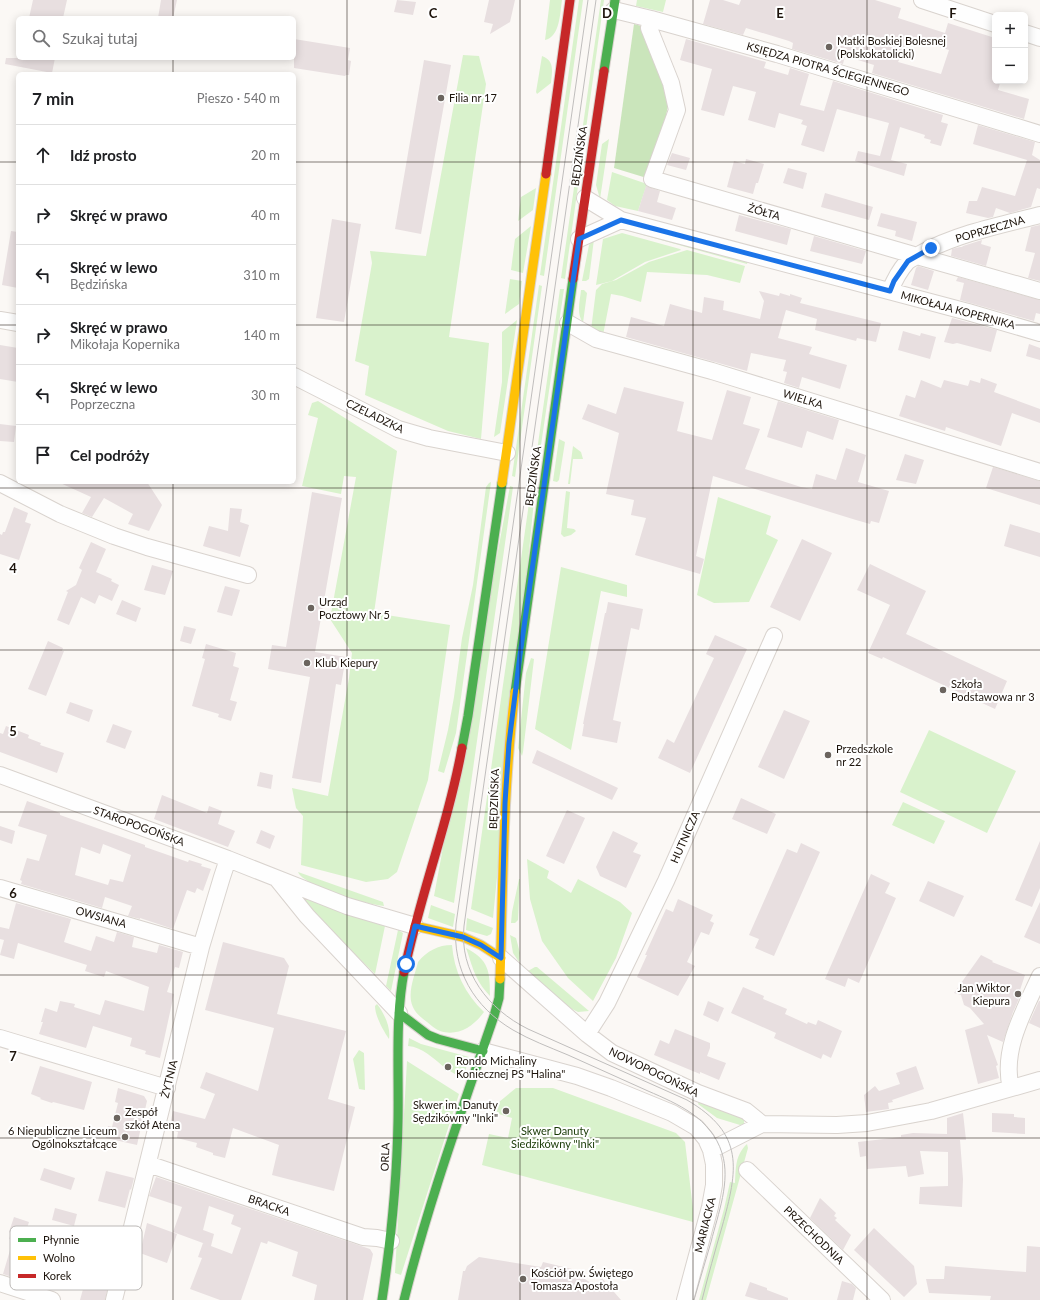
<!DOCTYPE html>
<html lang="pl">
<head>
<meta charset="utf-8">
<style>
	body { margin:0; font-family:Lato,sans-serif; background:#f6f6f6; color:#202124 }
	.controls { position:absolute; right:12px; top:12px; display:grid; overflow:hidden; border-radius:6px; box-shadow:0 2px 10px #0003 }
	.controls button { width:36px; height:36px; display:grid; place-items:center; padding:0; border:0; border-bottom:1px solid #e0e0e0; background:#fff; color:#202124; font:20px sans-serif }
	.stop { position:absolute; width:12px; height:12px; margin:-9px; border:3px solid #1a73e8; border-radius:50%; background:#fff }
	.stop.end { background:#1a73e8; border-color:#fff; box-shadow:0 1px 4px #0008 }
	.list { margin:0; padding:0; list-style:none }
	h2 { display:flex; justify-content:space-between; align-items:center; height:52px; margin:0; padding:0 16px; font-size:17px }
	h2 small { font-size:13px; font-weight:400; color:#757577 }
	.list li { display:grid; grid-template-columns:26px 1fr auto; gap:12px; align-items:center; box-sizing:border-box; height:60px; padding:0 16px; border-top:1px solid #e0e0e0 }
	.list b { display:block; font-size:15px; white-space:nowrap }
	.list p { margin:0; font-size:13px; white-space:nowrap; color:#757577 }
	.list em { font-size:13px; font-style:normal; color:#757577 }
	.icon { flex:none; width:22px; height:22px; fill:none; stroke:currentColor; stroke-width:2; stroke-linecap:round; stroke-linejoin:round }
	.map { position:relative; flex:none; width:1040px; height:1300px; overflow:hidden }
	.search { position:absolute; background:#fff; box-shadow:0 2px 10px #0003; left:16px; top:16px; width:280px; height:44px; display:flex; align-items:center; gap:10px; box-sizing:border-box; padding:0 14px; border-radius:6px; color:#757577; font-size:15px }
	.panel { position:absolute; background:#fff; box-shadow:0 2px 10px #0003; left:16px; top:72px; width:280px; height:412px; border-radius:6px }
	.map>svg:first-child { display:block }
	.green { fill:#d9f2cc }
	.forest { fill:#cae5bb }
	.building { fill:#e8dfe0; fill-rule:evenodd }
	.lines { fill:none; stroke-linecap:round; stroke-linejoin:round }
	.street-casing { stroke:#d9d3ce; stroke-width:18 }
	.fast-casing { stroke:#d9d3ce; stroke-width:11 }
	.slow-casing { stroke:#d9d3ce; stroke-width:11 }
	.jam-casing { stroke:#d9d3ce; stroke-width:11 }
	.street { stroke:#fefefe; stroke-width:16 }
	.fast { stroke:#4caf50; stroke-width:9 }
	.slow { stroke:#ffc107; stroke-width:9 }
	.jam { stroke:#c62828; stroke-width:9 }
	.tram { stroke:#c0bebd; stroke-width:1 }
	.route { stroke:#1a73e8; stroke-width:5 }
	.grid { fill:none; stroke:#1d140c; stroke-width:1; stroke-opacity:0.55 }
	.poi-dot { fill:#6b645e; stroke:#fff; stroke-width:1.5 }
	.labels { text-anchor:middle; stroke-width:4; stroke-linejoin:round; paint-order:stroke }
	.poi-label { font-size:11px; fill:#1d140c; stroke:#fff; text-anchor:start }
	.street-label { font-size:11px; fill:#1d140c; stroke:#fff }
	.park-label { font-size:11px; fill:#183905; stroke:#fff }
	.key { fill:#fff; stroke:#bbb8b6; stroke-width:1 }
	.key-label { font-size:11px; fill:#1d140c }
	.grid-label { font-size:13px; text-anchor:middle; font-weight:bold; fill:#1d140c; stroke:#fff; stroke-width:4; stroke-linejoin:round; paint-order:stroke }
</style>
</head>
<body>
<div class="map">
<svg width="1040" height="1300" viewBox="0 0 1040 1300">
	<rect width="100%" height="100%" fill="#fbf8f5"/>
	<!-- green -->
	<path class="green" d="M550,0H562C560,13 560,37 545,40Z
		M579,0H583L544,276L540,275Z
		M601,0H604L565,279L561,278Z
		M637,0H666L663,12L636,6Z
		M463,55L479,56L486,84L449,337L489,343L481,439L448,431L365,395L369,366L355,361L372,263L370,251L426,256Z
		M542,56C555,61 552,71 551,83L537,94L536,92Z
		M609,139L600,199L596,185L602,144Z
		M612,172L647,184L638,211L615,206L607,200Z
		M536,188L533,210L518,221L521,197Z
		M531,226L523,273L511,270L515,239Z
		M627,229L748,261L747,264L625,230Z
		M622,233L680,249L681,250L645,262L612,281L596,285L603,239Z
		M594,239L589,279L586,281H582L589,245Z
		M687,250L745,266L740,283L707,275L647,272L641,302L622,296L611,294L603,335L591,330L596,290L602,284L616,280L649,262Z
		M510,279L522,281L519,304L505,314Z
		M539,285L542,286L515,477L512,476Z
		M560,289H564L536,479H533Z
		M581,290H584L587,293L583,323C576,313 580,301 581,290Z
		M517,320L500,433L494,437L502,382V332Z
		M318,401L397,451L374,613L450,625L428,780L397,872L388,879L366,882L301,865L303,816L296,808L292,788L328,796L349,678L352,653L330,619L356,477L344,476L341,494L302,486L318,418L308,415L312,403Z
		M559,439L565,442L559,480L557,482L553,481Z
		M573,446L581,452L583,459H573L570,484H568Z
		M491,482L456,733L444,773L438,771L448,730L454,697L462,638L473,585L486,487L489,483Z
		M510,486L513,487L454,903L434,896Z
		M531,489L535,490L493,918L471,909Z
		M566,491L570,492L567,528L574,529L576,531L571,535L564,537L561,534Z
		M718,497L771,516L766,534L778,540L749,602L714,603L697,595Z
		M561,567L627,585V597L601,591L571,750L535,729Z
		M531,658L534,659L523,752L522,756L518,748L526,673Z
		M929,730L1016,771L987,833L900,792Z
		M903,802L945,821L934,844L892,825Z
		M527,859L549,871L547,878L571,893L578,879L620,902L632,913L616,958L593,1001L568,978L542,941L530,899Z
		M298,872L383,902L384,906C369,905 303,886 298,872Z
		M519,879H520L518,920L515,923H511L512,912Z
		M297,893L385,926L375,974L320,920Z
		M431,905L455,914L453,927L428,918Z
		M467,918L493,928L491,934L487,936L466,930Z
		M398,930L403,933L391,991L386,986Z
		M510,935L516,938L520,953L519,962L513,953Z
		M452,945C454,971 465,994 484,1012C474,1026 458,1037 440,1031C435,1029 431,1025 427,1022C419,1016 413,1011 411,1001C409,988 415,974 418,962C427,951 438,945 452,945Z
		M466,948C489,960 490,971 490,996C474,979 473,967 466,948Z
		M535,967H537L589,1011L578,1012L570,1008L528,971Z
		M377,1004C384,1013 391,1027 389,1039C383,1030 375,1016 375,1006Z
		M409,1038L421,1044L469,1057L463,1079L450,1071L453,1066L447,1063L444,1067C433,1058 422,1047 408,1046Z
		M359,1050L364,1053L365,1090L359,1089L353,1059Z
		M407,1061L459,1094L401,1275L395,1273Z
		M516,1088H553L676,1133L685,1142L693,1209V1222L482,1165L489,1134L508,1138L512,1118L496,1113L499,1102Z
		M699,1101L740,1116L744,1119V1124L740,1125L717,1118L698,1104Z
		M747,1144L748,1148L706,1300H699L724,1209L730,1182L735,1183C736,1168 735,1155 747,1144Z"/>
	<!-- forest -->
	<path class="forest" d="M634,24L645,27L670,95L662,137L650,179L614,168Z"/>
	<!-- building -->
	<path class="building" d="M33,0H67L63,18H29Z
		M161,0H177L173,18H158Z
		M397,0L416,2L413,15L394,12Z
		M489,0H515L510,22L490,34L493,24L484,22Z
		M710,0H723L739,5L741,0H875L901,8L898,18L945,33L948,23L995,38V82L1000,83L998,90L1029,99L1024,119L872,73L874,65L845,56L843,64L792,49L793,43L789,41L746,28L743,35L703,24ZM910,38L949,50L941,74L898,62Z
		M294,39L350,48L348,60L351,61L349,75H346L345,76L294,68Z
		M686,39L766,62L764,68L788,75L790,68L809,74L800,105L824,111L833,81L943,115L941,122L948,124L941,146L930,143L931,140L924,138L925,135L900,127L891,160L907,164L904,176L855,161L858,151L880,156L889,123L837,109L824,152L801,145L807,126L801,124L803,120L779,113L775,128L748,120L756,92L733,86L724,116L701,110L712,69L680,60Z
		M6,58H55L52,73L5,64Z
		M424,60L451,65L421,234L395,229Z
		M978,125L1035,142L1032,155L1040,160V189L1037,188L1031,207L1010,213L996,208L993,217L988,218L966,213L969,201H977L982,187L1015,196L1027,160L973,144Z
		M672,153L690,158L686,170L667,165Z
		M746,159L764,164L758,183H756L753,194L727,187L734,161L745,164Z
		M788,168L807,173L803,189L783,183Z
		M646,186L660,191L657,202L676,208L672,220L638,211Z
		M825,193L873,207L869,220L821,207Z
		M881,213L917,222L912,241L895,236L896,231L877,226Z
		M739,215L791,229L787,245L735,231Z
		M332,219L361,224L344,322L316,318Z
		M1040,225V281L1028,278L1035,253L1025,251L1031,227Z
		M11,231L18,232V288L2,285Z
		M814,236L866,251L862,264L810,251Z
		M982,240L981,244L991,247L986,266L951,256L952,249L960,247H962L963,246Z
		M918,266L934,271L928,290L911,285L916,268Z
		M958,277L1040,300V314L1036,313L1034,321L960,300L964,283L956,281Z
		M759,291L779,296L780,293L790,296V294L802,298L800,303L881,323L876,342L857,338L856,341L815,330L817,319L786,310L778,338L812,347L809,354L847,365L840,389L802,377L799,388L784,383L787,372L783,371L786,360L751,353L747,371L626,337L631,317L664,326L670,304L702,313L704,297L724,301L723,310L760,319L764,301Z
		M952,318L997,330L991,352L957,343L953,344L944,342Z
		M903,331L920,336L921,333L936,337L930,359L898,350Z
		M1029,344L1040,348V360L1026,356Z
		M0,345L18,348V382L0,379Z
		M981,378L997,384L994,392L1040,409V423L1012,413L1001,446L946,427L945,431L899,416L906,395L915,398L921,380L941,388L944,380L968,386L970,380L980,383Z
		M624,387L684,402L677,431L712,440L727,390L751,397L743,424L760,429L745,469L801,487L812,489L816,474L836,480L846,448L866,455L858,482L889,491L879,523L871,521L870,524L856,520L713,476L696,556L704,559L700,574L635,555L646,518L631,515L634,500L606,494L619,433L582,419L588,404L616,414Z
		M778,401L839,420L833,440L807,431L802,448L767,437Z
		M0,424L16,426L14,442L0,441Z
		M905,454L924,460L916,484L896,480Z
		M993,467L1040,481V505L986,488Z
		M58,482H147L162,505L149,531L128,524L133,514L104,498L92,517L82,513L91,497Z
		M312,492L342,498L315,652L346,657L341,685L336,684L321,783L292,778L310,677L268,669L272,645L286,647Z
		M14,507L28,513L25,522L31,524L19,560L0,554V534L2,535L3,532H5Z
		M230,508L242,509L240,522L249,525L240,557L203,546L209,526L228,531Z
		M1010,524L1040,533V557L1004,546Z
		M802,539L832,553L800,621L770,607Z
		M91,542L106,549L96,572L112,579L111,581L119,585L112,601L99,595L95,604L81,597L69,625L57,620L68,592L66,591L76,585L82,570L79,568Z
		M870,564L926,591L906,634L1007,681L995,709L883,657L882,659L868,653L890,605L857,590Z
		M152,565L173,571L165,595L144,590Z
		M225,586L240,590L232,616L217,612Z
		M122,600L141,608L136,622L116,614Z
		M608,602L643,609L639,630L631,628L613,720L621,722L617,743L582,736L584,724H583L605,613H606Z
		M184,626L196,629L191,644L180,641Z
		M715,635L747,649L690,773L658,758L667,739L674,743L714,658L706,654Z
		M48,641L63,648L62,651H64L46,696L28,689Z
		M206,644L236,653L233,666L239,668L230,700L237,702L231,721L218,717L219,714L192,706L205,659L202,658Z
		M70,702L93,710L89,722L66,713Z
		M784,710L810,721L784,779L758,767Z
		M113,724L132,731L125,749L106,742Z
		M6,726L29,735L28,738L41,743L40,745L64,753L57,773L0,752V733L3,734Z
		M537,750L618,788L612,800L532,763Z
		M260,772L273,775L271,789L257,786Z
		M162,795L207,813L209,806L222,811L218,824L235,831L228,847L154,819Z
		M741,798L776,814L767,834L732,819Z
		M27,801L60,813V815L145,845V847L188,862L189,860L202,864L201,866L211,869L203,891L197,888L195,893L187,890L173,929L140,918V919L128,916L132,906L105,897L102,908L21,884L22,881L20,880L27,858L39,861L47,835L18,826ZM103,844L131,855L123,882L110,879L108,885L75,875L81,847L100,854Z
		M567,810L585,818L564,864L546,856Z
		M0,826L15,831L12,844L0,840Z
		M261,830L275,836L270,849L256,843Z
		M613,831L638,843L633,852L641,855L626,888L600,876L596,867Z
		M1040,841V888L1032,907L1015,900Z
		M801,843L820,852L774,956L755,948L759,939L749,935L787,849L797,853Z
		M871,874L890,883L885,893L896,898L859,983L848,978L845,987L825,979Z
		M928,881L964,896L954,917L919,901Z
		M678,899L713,915L710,921L714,923L709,935L701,932L687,962L695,966L678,996L637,977L647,955H645L666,909L673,912Z
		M1040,902V944L1024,937Z
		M16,903L71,919L64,942L91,951L96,936L114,942L117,932L134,937L132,947L157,953L159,945L183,952L179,968L175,967L167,992L174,994L160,1058L145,1054L146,1051L130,1046L132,1038L93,1026L86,1048L39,1034L43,1022H41L45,1008L57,1012L60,1001L75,1004L74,1007L100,1015L105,1000L144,1011L149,987L106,971L104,977L85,971L87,965L18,943L14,959L0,955L4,940L0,939V927L9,929Z
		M223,942L284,958L289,966L277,1014L346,1031L328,1099L355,1107L334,1191L272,1175L279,1145L233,1128L225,1158L213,1155V1153L196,1147L197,1143L177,1138L178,1132L169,1129L173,1111L205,1119L215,1094L200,1088L206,1072L258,1091L274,1028L205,1010Z
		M981,955L993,961L992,962L1025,975L1020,990L1022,992L1013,1012L1003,1042L987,1035L998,1065L996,1066L999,1078L978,1084L965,1030L984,1024L970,1008L964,1005L961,995L954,993Z
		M743,987L764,996L763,999L787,1009L785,1014L807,1024L808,1022L816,1025L818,1020L842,1031L831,1058L823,1054L821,1059L774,1038L776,1033L731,1013Z
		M708,1001L724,1008L718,1022L703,1015Z
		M1039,1001H1040V1028L1029,1023Z
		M675,1029L710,1043V1048L707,1056L726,1063L719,1080L700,1072V1074L654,1055L660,1040L669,1044Z
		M40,1066L92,1082L84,1110L53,1102L52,1103L40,1099L41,1098L31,1094Z
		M916,1066L924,1089L892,1100L893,1102L888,1103L889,1109L866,1112L864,1095L875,1086L879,1091L900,1084L896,1073Z
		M118,1088L144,1096L147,1101L137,1145L106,1138L108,1126L112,1127L118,1103L115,1102Z
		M963,1113L966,1140H960L963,1179L962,1207L919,1204L920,1187L948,1186V1152L920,1151L924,1174L908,1177L906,1166L867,1169L866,1156L860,1157L858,1142L901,1137V1135L913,1133L947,1134V1118Z
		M992,1113L1014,1114V1117L1025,1118V1134L992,1132Z
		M44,1168L75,1178L71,1190L40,1180Z
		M106,1171L134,1178L131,1190L130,1189L125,1208L98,1201Z
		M156,1177L370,1249L373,1254L363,1300H314L317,1285L292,1276L298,1252L268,1241L267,1244L261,1242L241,1300H220L190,1289L202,1258L198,1257L203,1243L232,1254L241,1228L231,1224L234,1215L209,1206L203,1230L214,1234L211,1246L173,1232L182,1207L149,1196Z
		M820,1198L836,1213L834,1216L837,1218L835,1220L851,1235L843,1250L810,1218Z
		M55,1208L77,1214L74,1226L52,1220Z
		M14,1217L29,1222L24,1237L38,1241L33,1258L36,1259V1261L54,1266L48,1289L3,1274L13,1240L9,1239L11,1233L9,1232Z
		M147,1223L177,1234L167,1263L140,1253Z
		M874,1228L914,1266L917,1284L904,1297L854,1250Z
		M97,1239L118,1246L105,1300H80Z
		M1027,1246L1040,1247V1300H990L991,1296L929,1293L926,1279H944L945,1266L1026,1272Z
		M479,1257L541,1267L543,1262L572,1269V1270L598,1288L601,1277L621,1300H458L463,1271H465L467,1266Z
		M842,1281L852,1284L856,1288L853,1300H837Z
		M750,1282L767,1288V1290L788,1298V1300H759L745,1296Z"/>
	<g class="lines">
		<defs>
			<path id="street" d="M922,0L995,24
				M614,10L651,19L777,54L1040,134
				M651,19L649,28L671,83L677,110L652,179L917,256L1040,291
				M1025,33L1040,38
				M585,198L621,220L968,312L1040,333
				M579,239L621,220
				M890,291C894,281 899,271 907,262C910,259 916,257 920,254C956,234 1000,225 1040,215
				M0,320L18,323
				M568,323L596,339L712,371L1040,472
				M294,376L398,429L429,438L507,453
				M0,483L60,514L114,536L147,547L248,575
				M0,775L228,859L347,906L415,926
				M278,880L307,916L399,1013
				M0,888L201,947
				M501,958L587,1034L612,1053L698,1093L746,1111L762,1124
				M587,1034L607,1003L666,881L774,636
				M0,1038L167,1088
				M483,1051L577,1076L611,1088L672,1113L696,1127L706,1139L711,1150L714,1164V1185L710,1207L685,1300
				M1011,1088C1001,1050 1025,1009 1040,976
				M711,1150L762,1124L837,1125L867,1123L931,1111L1040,1080
				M148,1164L363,1237L377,1238L391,1241
				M747,1170L882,1300
				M0,1283L52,1300
				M114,1300L201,947L222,877L228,859"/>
			<path id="fast" d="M604,71L615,0
				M515,692L573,279
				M462,748L468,716L502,483
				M399,1013L428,1035L438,1039L483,1051
				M382,1300C391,1240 397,1181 398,1121C399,1072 395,1019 404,972
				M404,1300C428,1203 462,1110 494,1016L499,998L500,979"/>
			<path id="slow" d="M502,483L546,174
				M415,926L463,937L481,945L501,958
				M500,979C503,883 503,788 515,692"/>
			<path id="jam" d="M546,174L570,0
				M573,279L604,71
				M404,972C420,896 448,824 462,748"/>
		</defs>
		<!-- street casing -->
		<use href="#street" class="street-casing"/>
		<!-- fast casing -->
		<use href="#fast" class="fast-casing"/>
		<!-- slow casing -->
		<use href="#slow" class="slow-casing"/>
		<!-- jam casing -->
		<use href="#jam" class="jam-casing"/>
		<!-- street -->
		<use href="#street" class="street"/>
		<!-- fast -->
		<use href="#fast" class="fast"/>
		<!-- slow -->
		<use href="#slow" class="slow"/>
		<!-- jam -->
		<use href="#jam" class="jam"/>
		<!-- tram -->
		<path class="tram" d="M588,0L456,924C452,970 474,1007 513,1030C530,1040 549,1047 568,1055C595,1067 621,1079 648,1091C678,1104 711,1118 722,1153C731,1181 718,1214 711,1242C705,1261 700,1281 694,1300
			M596,0L479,818L464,926C459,972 488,1009 528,1029L687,1100C745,1134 738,1169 722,1227C715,1251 708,1276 702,1300"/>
	</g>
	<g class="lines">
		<!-- route -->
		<path class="route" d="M406,964L415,926L463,937L481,945L501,958L505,803L509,743L520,655L579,239L621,220L890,291L894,281L908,261L931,248"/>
	</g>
	<!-- grid -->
	<path class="grid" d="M173,0V18M347,0V1300M520,0V1300M693,0V1300M867,0V1300M173,58V74M0,162H18M294,162H1040M0,325H18M294,325H1040M173,482V1300M0,488H1040M0,650H1040M0,812H1040M0,975H1040M0,1138H1040"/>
	<!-- markers -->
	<g class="poi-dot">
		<circle cx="829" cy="47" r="4"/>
		<circle cx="441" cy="98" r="4"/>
		<circle cx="311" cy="608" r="4"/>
		<circle cx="307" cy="663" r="4"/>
		<circle cx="943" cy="690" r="4"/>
		<circle cx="828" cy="755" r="4"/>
		<circle cx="1018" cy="994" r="4"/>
		<circle cx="448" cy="1067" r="4"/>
		<circle cx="506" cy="1111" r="4"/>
		<circle cx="117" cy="1118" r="4"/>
		<circle cx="125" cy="1137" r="4"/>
		<circle cx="523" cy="1279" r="4"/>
	</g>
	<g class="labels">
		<!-- poi labels -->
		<g class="poi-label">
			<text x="837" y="45">Matki Boskiej Bolesnej<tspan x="837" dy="13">(Polskokatolicki)</tspan></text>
			<text x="449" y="102">Filia nr 17</text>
			<text x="319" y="606">Urząd<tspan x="319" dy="13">Pocztowy Nr 5</tspan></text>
			<text x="315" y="667">Klub Kiepury</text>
			<text x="951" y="688">Szkoła<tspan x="951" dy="13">Podstawowa nr 3</tspan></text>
			<text x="836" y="753">Przedszkole<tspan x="836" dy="13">nr 22</tspan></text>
			<text x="1010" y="992" text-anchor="end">Jan Wiktor<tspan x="1010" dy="13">Kiepura</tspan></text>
			<text x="456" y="1065">Rondo Michaliny<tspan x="456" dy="13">Koniecznej PS "Halina"</tspan></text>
			<text x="498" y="1109" text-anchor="end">Skwer im. Danuty<tspan x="498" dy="13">Sędzikówny "Inki"</tspan></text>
			<text x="125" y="1116">Zespół<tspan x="125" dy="13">szkół Atena</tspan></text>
			<text x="117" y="1135" text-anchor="end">6 Niepubliczne Liceum<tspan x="117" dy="13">Ogólnokształcące</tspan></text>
			<text x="531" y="1277">Kościół pw. Świętego<tspan x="531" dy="13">Tomasza Apostoła</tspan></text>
		</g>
		<!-- street labels -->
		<g class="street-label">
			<text transform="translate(828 69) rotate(16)" y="4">KSIĘDZA PIOTRA ŚCIEGIENNEGO</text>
			<text transform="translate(579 156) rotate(-82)" y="4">BĘDZIŃSKA</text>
			<text transform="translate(764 212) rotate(16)" y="4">ŻÓŁTA</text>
			<text transform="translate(990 229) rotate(-16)" y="4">POPRZECZNA</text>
			<text transform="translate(958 310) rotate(15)" y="4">MIKOŁAJA KOPERNIKA</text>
			<text transform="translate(803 399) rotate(17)" y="4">WIELKA</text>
			<text transform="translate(375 416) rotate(26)" y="4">CZELADZKA</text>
			<text transform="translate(533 476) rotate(-82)" y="4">BĘDZIŃSKA</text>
			<text transform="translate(494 799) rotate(-88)" y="4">BĘDZIŃSKA</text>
			<text transform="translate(139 826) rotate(20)" y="4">STAROPOGOŃSKA</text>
			<text transform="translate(685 837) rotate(-66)" y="4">HUTNICZA</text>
			<text transform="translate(101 917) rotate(16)" y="4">OWSIANA</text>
			<text transform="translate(654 1072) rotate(26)" y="4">NOWOPOGOŃSKA</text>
			<text transform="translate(169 1079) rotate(-76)" y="4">ŻYTNIA</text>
			<text transform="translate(385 1157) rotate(-88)" y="4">ORLA</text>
			<text transform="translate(269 1205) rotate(19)" y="4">BRACKA</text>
			<text transform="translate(705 1225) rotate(-76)" y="4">MARIACKA</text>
			<text transform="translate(814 1235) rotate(44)" y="4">PRZECHODNIA</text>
		</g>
		<!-- park labels -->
		<g class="park-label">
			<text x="555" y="1135">Skwer Danuty<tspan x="555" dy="13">Siedzikówny "Inki"</tspan></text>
		</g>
	</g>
	<!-- legend -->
	<rect x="10" y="1226" width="132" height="64" rx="6" class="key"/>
	<rect x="18" y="1238" width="18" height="4" fill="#4caf50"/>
	<rect x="18" y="1256" width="18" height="4" fill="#ffc107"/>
	<rect x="18" y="1274" width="18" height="4" fill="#c62828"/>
	<g class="key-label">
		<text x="43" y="1244">Płynnie</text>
		<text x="43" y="1262">Wolno</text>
		<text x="43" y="1280">Korek</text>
	</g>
	<g class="grid-label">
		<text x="433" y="18">C</text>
		<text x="607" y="18">D</text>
		<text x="780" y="18">E</text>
		<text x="953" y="18">F</text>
		<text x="13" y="573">4</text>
		<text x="13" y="736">5</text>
		<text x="13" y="898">6</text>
		<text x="13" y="1061">7</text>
	</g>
</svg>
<div class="controls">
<button>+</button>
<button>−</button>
</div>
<div class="stop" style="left:406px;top:964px"></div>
<div class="stop end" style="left:931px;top:248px"></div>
<div class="search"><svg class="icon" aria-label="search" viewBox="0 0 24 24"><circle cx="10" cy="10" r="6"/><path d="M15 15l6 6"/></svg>Szukaj tutaj</div>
<section class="panel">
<h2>7 min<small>Pieszo · 540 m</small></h2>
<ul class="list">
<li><svg class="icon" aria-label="ahead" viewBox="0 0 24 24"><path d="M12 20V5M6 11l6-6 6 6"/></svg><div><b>Idź prosto</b></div><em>20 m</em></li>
<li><svg class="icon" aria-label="right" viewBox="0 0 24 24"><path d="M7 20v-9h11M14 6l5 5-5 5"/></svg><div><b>Skręć w prawo</b></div><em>40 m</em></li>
<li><svg class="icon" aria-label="left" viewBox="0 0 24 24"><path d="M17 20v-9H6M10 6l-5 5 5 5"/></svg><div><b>Skręć w lewo</b><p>Będzińska</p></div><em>310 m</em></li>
<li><svg class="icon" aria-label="right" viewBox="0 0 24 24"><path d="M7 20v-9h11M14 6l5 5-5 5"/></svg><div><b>Skręć w prawo</b><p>Mikołaja Kopernika</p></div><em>140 m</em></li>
<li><svg class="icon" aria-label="left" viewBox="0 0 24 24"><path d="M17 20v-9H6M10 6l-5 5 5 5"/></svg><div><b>Skręć w lewo</b><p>Poprzeczna</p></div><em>30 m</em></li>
<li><svg class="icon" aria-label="arrive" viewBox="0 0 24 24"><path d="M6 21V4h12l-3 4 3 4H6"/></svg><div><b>Cel podróży</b></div></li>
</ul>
</section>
</div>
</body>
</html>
